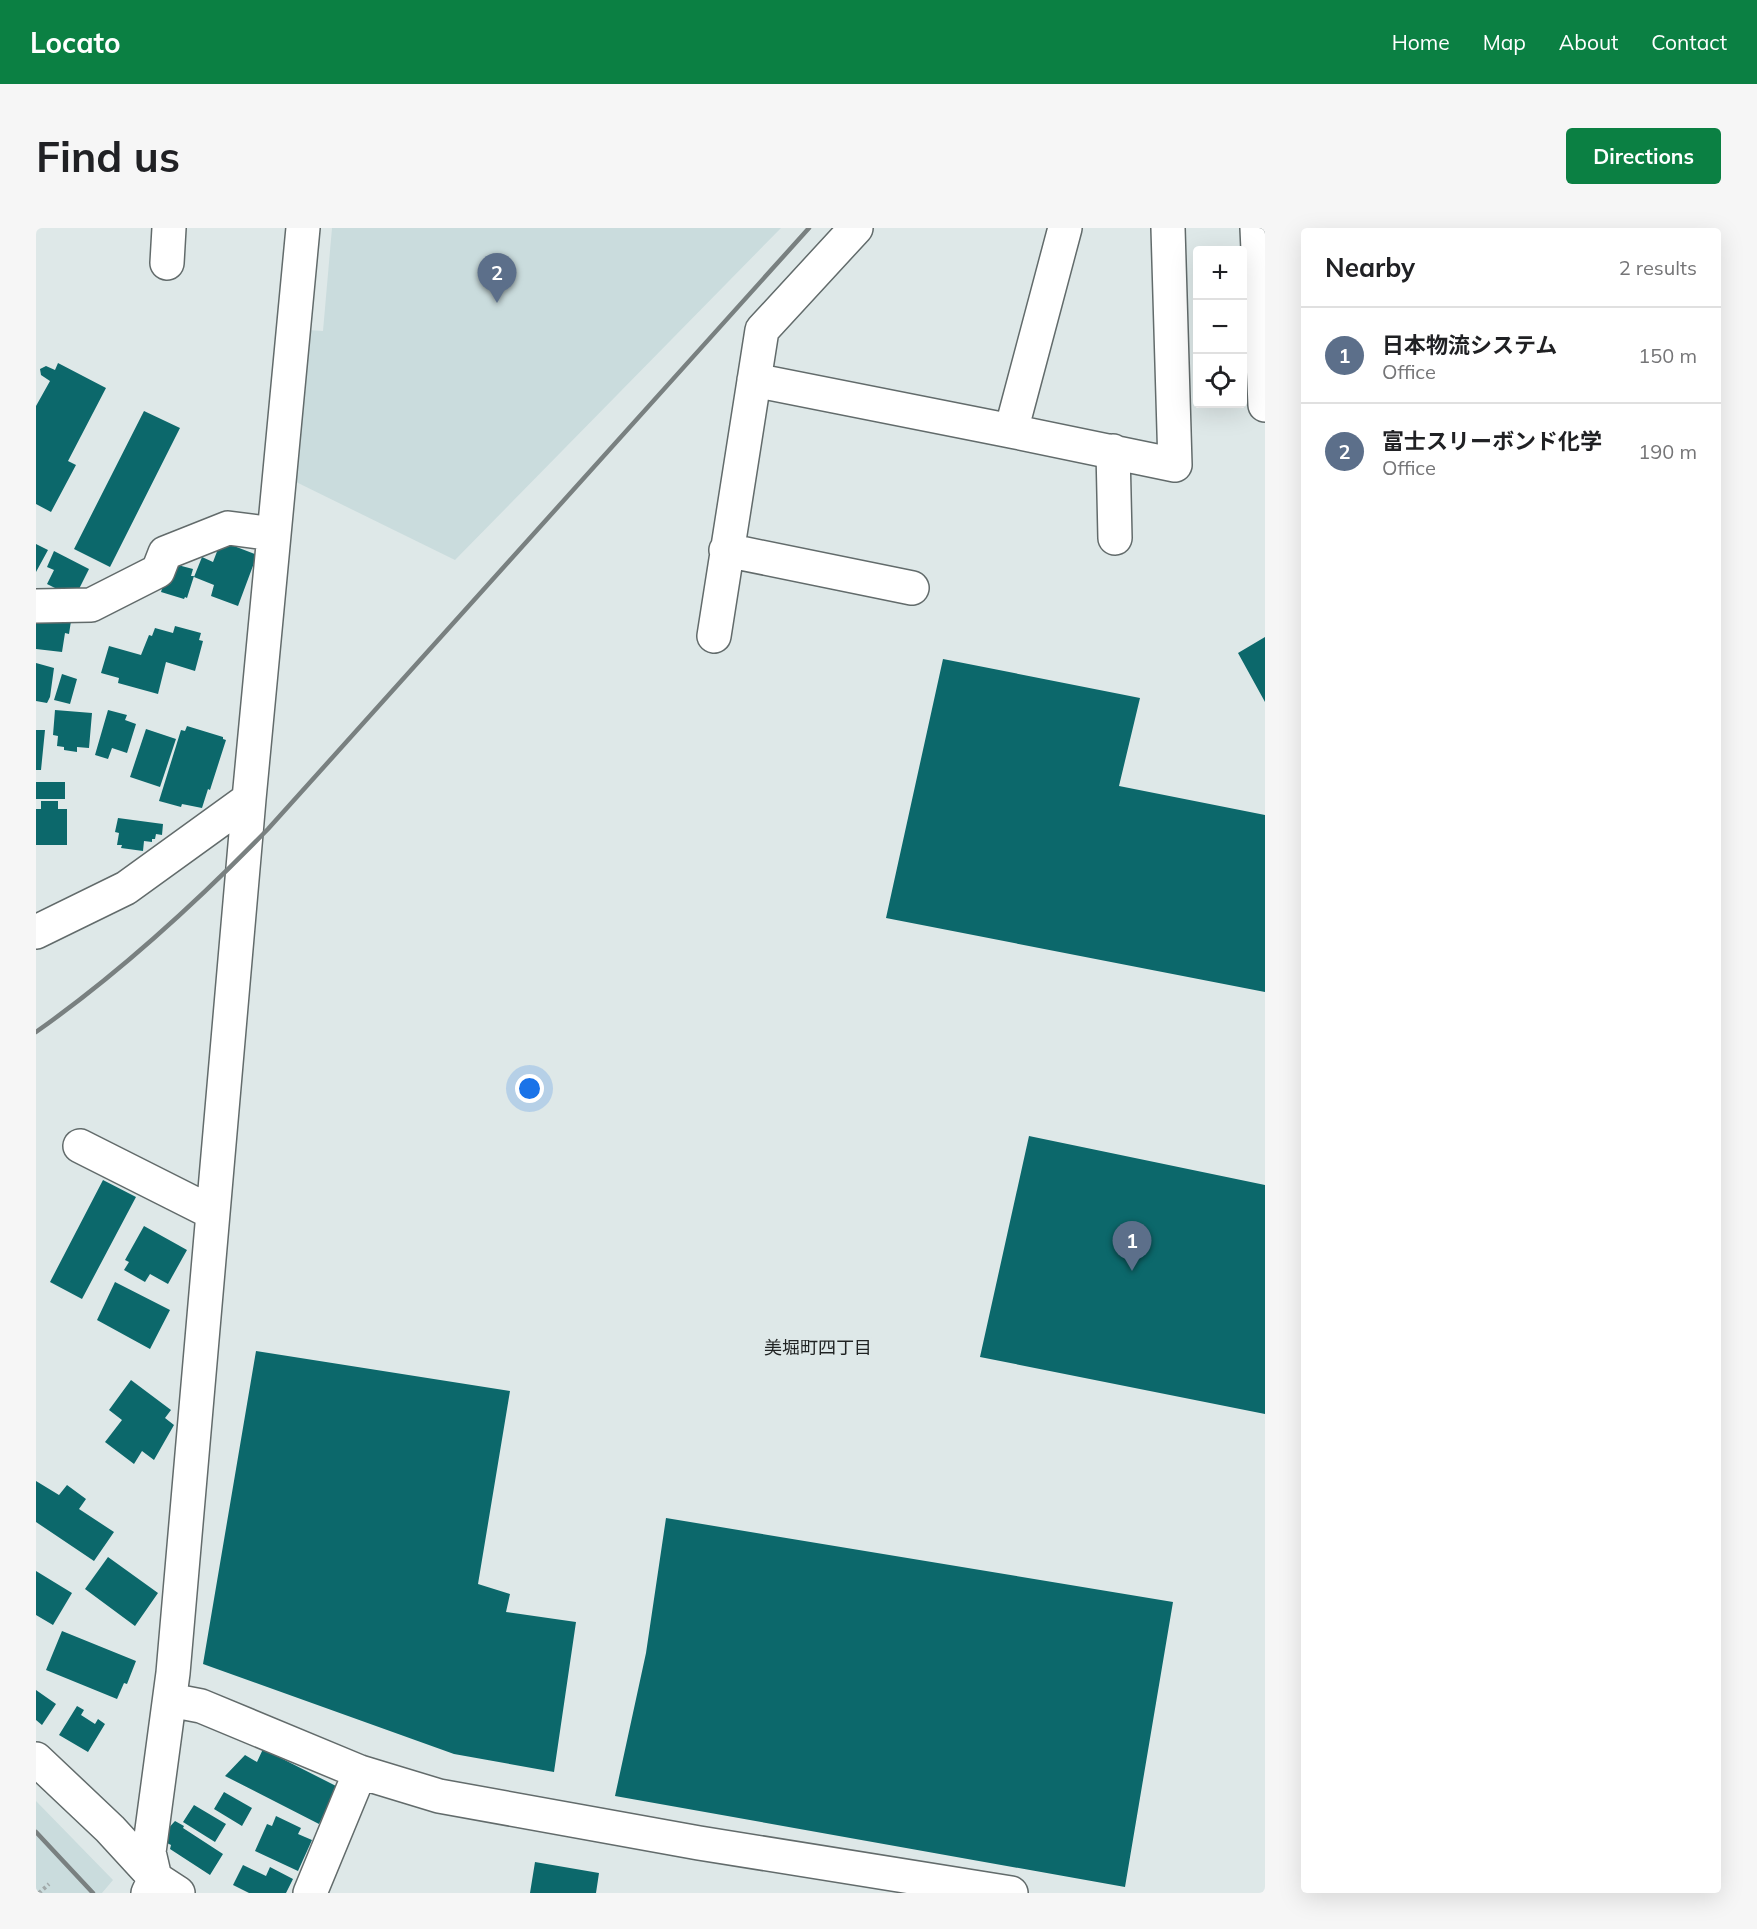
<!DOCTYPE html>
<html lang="en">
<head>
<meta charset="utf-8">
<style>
	body { margin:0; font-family:Mulish,"Noto Sans JP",sans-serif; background:#f6f6f6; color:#202124 }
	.controls { position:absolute; right:18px; top:18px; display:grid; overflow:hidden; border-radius:6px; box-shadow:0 6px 24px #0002 }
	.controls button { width:54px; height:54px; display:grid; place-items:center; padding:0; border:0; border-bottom:2px solid #e0e0e0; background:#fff; color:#202124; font:30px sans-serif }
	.you { position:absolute; left:494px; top:861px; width:21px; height:21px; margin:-15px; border:4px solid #fff; border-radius:50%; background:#1a73e8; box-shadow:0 0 0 9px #1a73e833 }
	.badge { display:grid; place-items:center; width:39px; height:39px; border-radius:50%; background:#0b8043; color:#fff; font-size:20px; font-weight:700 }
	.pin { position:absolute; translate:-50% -50px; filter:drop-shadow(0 2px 3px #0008) }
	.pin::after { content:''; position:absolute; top:32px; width:21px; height:18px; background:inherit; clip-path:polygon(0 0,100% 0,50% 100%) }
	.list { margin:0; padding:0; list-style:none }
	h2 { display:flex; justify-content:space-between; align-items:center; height:78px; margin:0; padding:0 24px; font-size:26px }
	h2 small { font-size:20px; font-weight:400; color:#757577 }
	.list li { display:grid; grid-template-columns:39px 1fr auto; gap:18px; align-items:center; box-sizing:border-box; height:96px; padding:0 24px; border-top:2px solid #e0e0e0 }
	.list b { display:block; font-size:22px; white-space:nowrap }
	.list p { margin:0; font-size:20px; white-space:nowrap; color:#757577 }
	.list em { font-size:20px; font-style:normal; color:#757577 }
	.icon { flex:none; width:33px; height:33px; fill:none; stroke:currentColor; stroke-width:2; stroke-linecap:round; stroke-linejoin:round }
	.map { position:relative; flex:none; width:1229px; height:1665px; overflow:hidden; border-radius:6px }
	header { display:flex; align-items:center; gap:36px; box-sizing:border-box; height:84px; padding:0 30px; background:#0b8043; color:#fff }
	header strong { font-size:28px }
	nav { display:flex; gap:33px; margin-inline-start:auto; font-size:21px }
	.intro { display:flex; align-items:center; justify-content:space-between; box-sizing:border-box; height:144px; padding:0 36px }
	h1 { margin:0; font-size:42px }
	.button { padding:15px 27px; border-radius:6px; background:#0b8043; color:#fff; font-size:21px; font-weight:700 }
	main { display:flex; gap:36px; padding:0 36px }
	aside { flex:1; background:#fff; border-radius:6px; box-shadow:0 6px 24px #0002 }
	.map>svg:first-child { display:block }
	.built { fill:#cadcdd }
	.building { fill:#0c686b }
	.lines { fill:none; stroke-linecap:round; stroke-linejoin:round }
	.minor-casing { stroke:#626b6b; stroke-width:36 }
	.path { stroke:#a1a9a9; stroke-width:4; stroke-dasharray:3 3; stroke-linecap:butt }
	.minor { stroke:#fff; stroke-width:33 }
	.rail { stroke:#798080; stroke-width:4.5 }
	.labels { text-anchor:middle; stroke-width:6; stroke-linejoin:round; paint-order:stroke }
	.neighbourhood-label { font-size:18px; fill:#1f2222; stroke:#dee8e8 }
</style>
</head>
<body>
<header>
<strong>Locato</strong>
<nav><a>Home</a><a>Map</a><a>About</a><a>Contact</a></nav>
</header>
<div class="intro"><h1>Find us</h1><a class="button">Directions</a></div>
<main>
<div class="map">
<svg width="1229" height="1665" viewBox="0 0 1229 1665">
	<rect width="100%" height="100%" fill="#dee8e8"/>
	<!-- built -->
	<path class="built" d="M296,0H745L419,332L258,253L271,102L287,103Z
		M0,1573L77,1652L66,1665H0Z"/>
	<!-- building -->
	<path class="building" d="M22,135L70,160L32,233L40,237L15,284L0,276V178L14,153L5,147L4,141L10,138L19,142Z
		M108,183L144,200L74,339L38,321Z
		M185,313L221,327L202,378L175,368L178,357L158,349L166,329L177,334Z
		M0,316L12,322L0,344Z
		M18,323L53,341L43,361H27L25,363L11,356L18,342L11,339Z
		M134,335L157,341L155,348H158L151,370L149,369L148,371L125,364Z
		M0,392L35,393L33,406L29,405L26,424L0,421Z
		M139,398L165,405L163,412L167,413L159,443L130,434L122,466L82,455L83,450L65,445L73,418L105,427L113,407L116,408L119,400L137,405Z
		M1229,409V474L1202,425Z
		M907,431L1104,470L1083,558L1229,587V764L850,690Z
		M0,435L18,440L14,469L11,475L0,473Z
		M26,446L41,451L34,476L18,472Z
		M19,482L56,485L53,520L41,519V524L28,522V519L21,518L22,508L17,507Z
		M72,482L91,487L89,492L100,496L91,525L76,520L72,531L59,527Z
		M151,498L187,509V511L190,512L174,562L172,561L166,580L146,576L145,579L123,573L145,502L149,503Z
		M110,501L140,511L124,559L94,549Z
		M0,502H9L5,542H0Z
		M0,554H29V571H0Z
		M5,573H22V581H31V617H0V581H5Z
		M82,590L127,596L126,607L120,606L119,611H116V614L108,613L107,623L85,620L86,617H81L83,605L79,604Z
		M993,908L1229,957V1186L944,1129Z
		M67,952L100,969L46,1071L14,1054Z
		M108,998L151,1022L132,1056L114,1046L109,1054L88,1042L93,1034L89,1032Z
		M79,1054L134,1082L114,1121L61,1092Z
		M220,1123L474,1163L442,1356L474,1366L470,1384L540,1394L518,1544L418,1526L167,1436Z
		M95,1152L135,1182L129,1190L138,1197L118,1232L106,1223L98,1236L69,1214L86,1192L73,1182Z
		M0,1253L23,1267L31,1257L50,1271L43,1281L78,1304L58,1333L0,1294Z
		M630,1290L1137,1374L1089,1659L579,1568L610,1425Z
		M72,1329L122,1365L99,1398L49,1361Z
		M0,1343L36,1365L17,1397L0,1387Z
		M26,1403L100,1433L91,1456L88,1455L81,1471L10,1442Z
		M0,1462L20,1476L6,1497L0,1492Z
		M41,1478L48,1482L45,1487L59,1496L62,1491L69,1496L52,1524L23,1507Z
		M227,1521L302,1559L283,1596L189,1548L209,1527L221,1534Z
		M188,1564L216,1580L206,1598L178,1581Z
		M158,1577L190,1596L179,1614L147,1594Z
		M240,1588L265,1600L262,1606L276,1612L262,1643L219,1623L231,1596L236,1598Z
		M139,1593L148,1598L147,1600L187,1626L174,1647L134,1621L135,1617L129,1614V1604Z
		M499,1634L563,1645L560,1665H494Z
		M207,1637L230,1648L234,1639L257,1651L250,1665H213L197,1657Z"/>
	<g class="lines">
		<defs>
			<path id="minor" d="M1221,0L1229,177
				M131,35L133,0
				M718,152L975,203L1029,0
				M975,203L1139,237L1132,0
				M1077,223L1079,310
				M690,322L876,360
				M0,378L55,377L122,343L129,325L192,300L238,306
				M678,408L726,102L820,0
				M0,704L90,660L213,571
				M44,918L177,985
				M134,1472L165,1478L324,1544L403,1568L663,1615L975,1665
				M0,1531L74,1601L119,1650L142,1665
				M112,1665L119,1650L113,1624L137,1445L213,571L267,0
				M274,1665L324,1544"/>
		</defs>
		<!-- minor casing -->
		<use href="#minor" class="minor-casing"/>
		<!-- path -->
		<path class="path" d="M3,1665L13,1656"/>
		<!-- minor -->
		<use href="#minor" class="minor"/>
		<!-- rail -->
		<path class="rail" d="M0,804C85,744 160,675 232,601L773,0
			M0,1604L57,1665"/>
	</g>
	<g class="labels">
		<!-- neighbourhood labels -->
		<g class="neighbourhood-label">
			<text x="782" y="1126">美堀町四丁目</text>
		</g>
	</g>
</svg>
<div class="controls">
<button>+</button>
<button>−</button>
<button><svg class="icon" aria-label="locate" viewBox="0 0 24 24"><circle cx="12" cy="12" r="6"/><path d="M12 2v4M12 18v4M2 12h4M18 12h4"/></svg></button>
</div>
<div class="you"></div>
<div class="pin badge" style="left:1096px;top:1043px;background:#5c6f8a">1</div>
<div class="pin badge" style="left:461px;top:75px;background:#5c6f8a">2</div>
</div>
<aside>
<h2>Nearby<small>2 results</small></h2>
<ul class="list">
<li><span class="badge" style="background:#5c6f8a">1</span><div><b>日本物流システム</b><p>Office</p></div><em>150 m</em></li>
<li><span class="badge" style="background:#5c6f8a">2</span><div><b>富士スリーボンド化学</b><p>Office</p></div><em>190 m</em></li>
</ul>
</aside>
</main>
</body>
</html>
